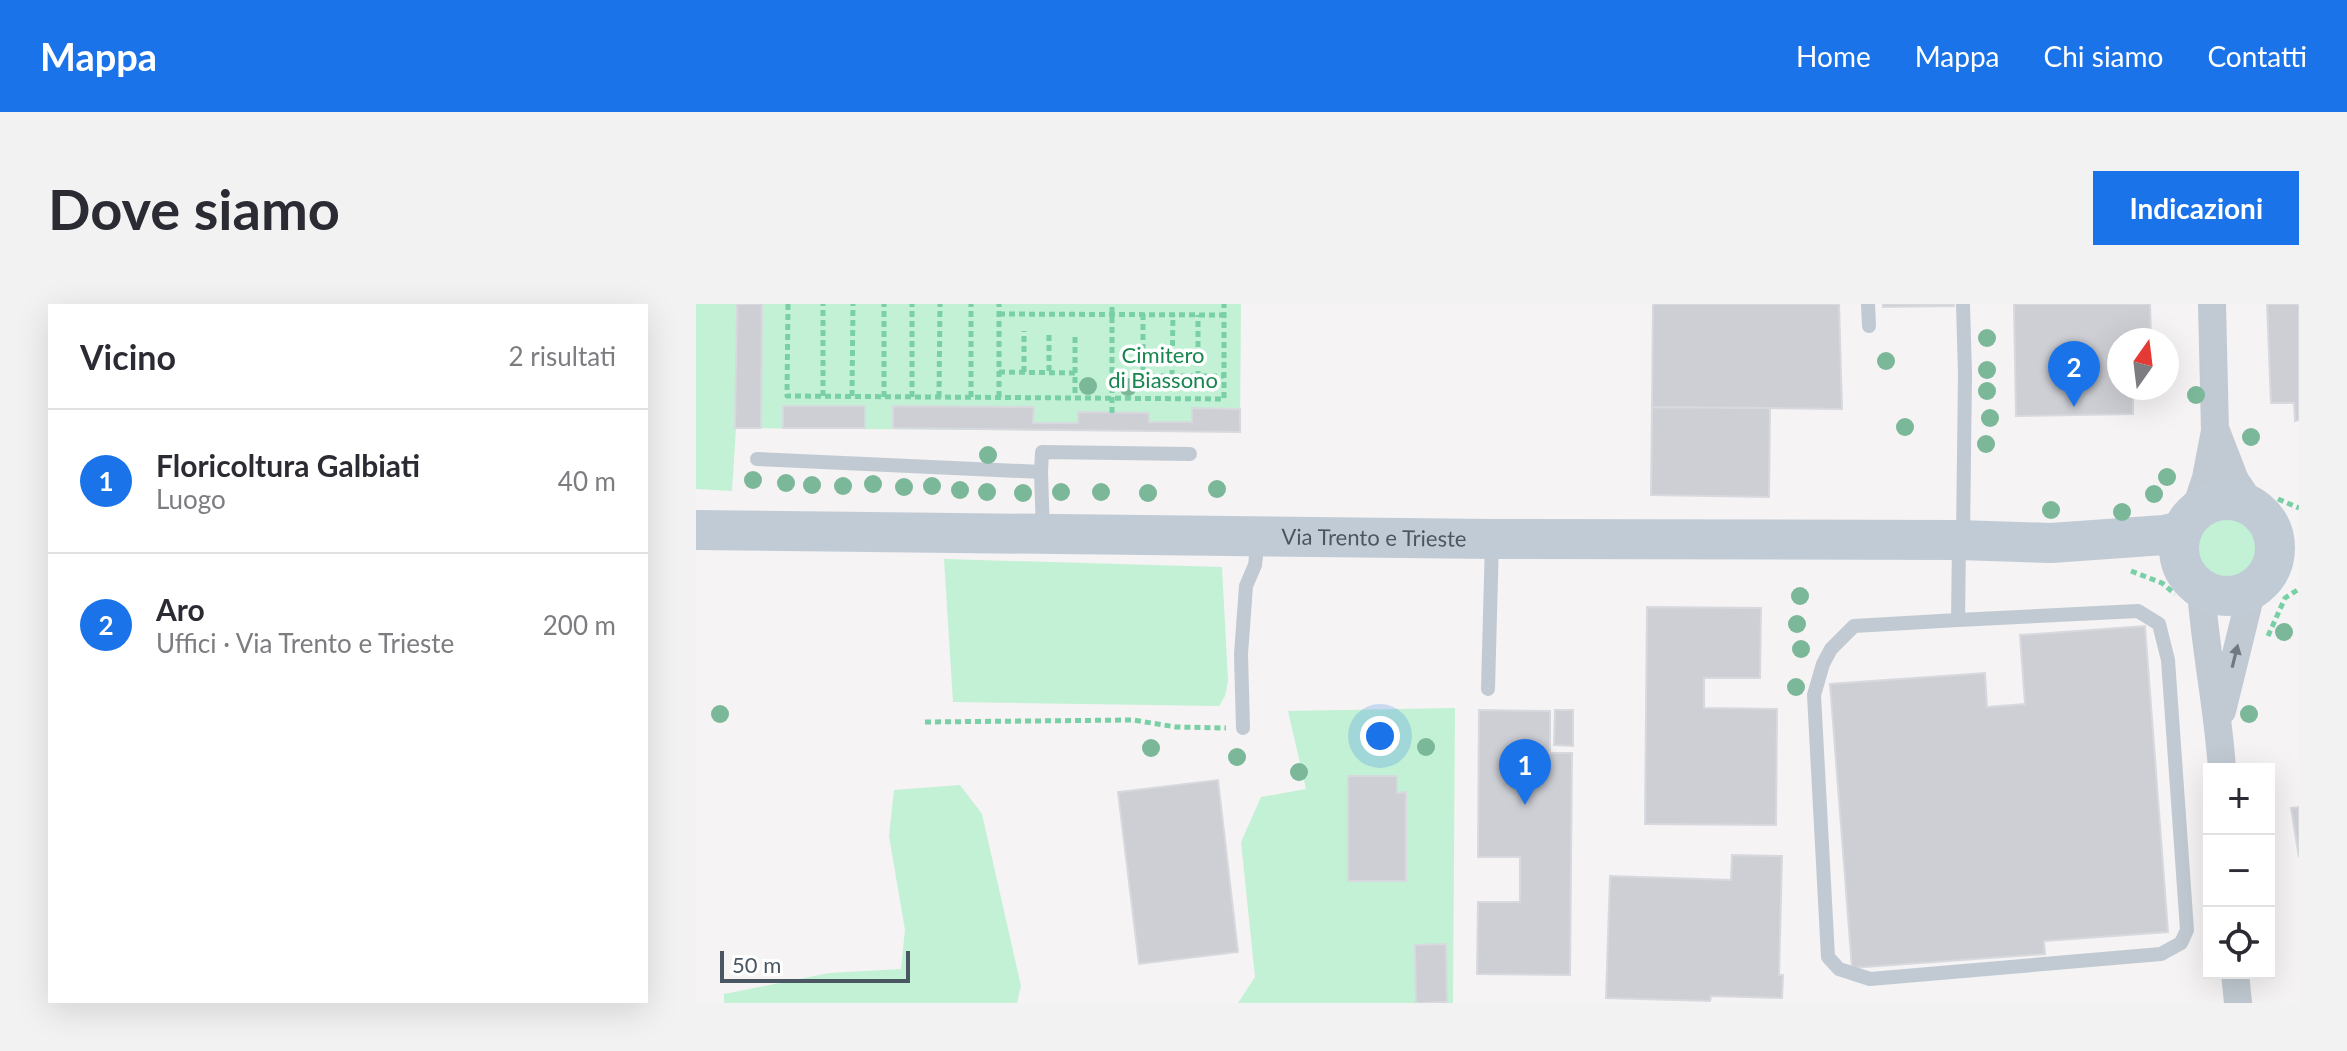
<!DOCTYPE html>
<html lang="it">
<head>
<meta charset="utf-8">
<style>
	body { margin:0; font-family:Lato,sans-serif; background:#f2f2f3; color:#2b2b33 }
	.controls { position:absolute; right:24px; bottom:24px; display:grid; overflow:hidden; border-radius:0px; box-shadow:0 8px 32px #0002 }
	.controls button { width:72px; height:72px; display:grid; place-items:center; padding:0; border:0; border-bottom:2px solid #e1e1e2; background:#fff; color:#2b2b33; font:40px sans-serif }
	.compass { position:absolute; left:1411px; top:24px; width:72px; height:72px; border-radius:50%; background:#fff; box-shadow:0 8px 32px #0002; rotate:14deg }
	.scale { position:absolute; left:24px; bottom:20px; width:190px; box-sizing:border-box; padding-left:8px; border:4px solid #4a5661; border-top:0; font-size:22px; line-height:28px; white-space:nowrap; color:#4a5661; -webkit-text-stroke:6px #fff; paint-order:stroke }
	.you { position:absolute; left:684px; top:432px; width:28px; height:28px; margin:-20px; border:6px solid #fff; border-radius:50%; background:#1a73e8; box-shadow:0 0 0 12px #1a73e833 }
	.badge { display:grid; place-items:center; width:52px; height:52px; border-radius:50%; background:#1a73e8; color:#fff; font-size:26px; font-weight:700 }
	.pin { position:absolute; translate:-50% -66px; filter:drop-shadow(0 2px 4px #0008) }
	.pin::after { content:''; position:absolute; top:42px; width:28px; height:24px; background:inherit; clip-path:polygon(0 0,100% 0,50% 100%) }
	.list { margin:0; padding:0; list-style:none }
	h2 { display:flex; justify-content:space-between; align-items:center; height:104px; margin:0; padding:0 32px; font-size:34px }
	h2 small { font-size:26px; font-weight:400; color:#7c7c81 }
	.list li { display:grid; grid-template-columns:52px 1fr auto; gap:24px; align-items:center; box-sizing:border-box; height:144px; padding:0 32px; border-top:2px solid #e1e1e2 }
	.list b { display:block; font-size:30px; white-space:nowrap }
	.list p { margin:0; font-size:26px; white-space:nowrap; color:#7c7c81 }
	.list em { font-size:26px; font-style:normal; color:#7c7c81 }
	.icon { flex:none; width:44px; height:44px; fill:none; stroke:currentColor; stroke-width:2; stroke-linecap:round; stroke-linejoin:round }
	.map { position:relative; flex:none; width:1603px; height:699px; overflow:hidden; border-radius:0px }
	header { display:flex; align-items:center; gap:48px; box-sizing:border-box; height:112px; padding:0 40px; background:#1a73e8; color:#fff }
	header strong { font-size:38px }
	nav { display:flex; gap:44px; margin-inline-start:auto; font-size:28px }
	.intro { display:flex; align-items:center; justify-content:space-between; box-sizing:border-box; height:192px; padding:0 48px }
	h1 { margin:0; font-size:56px }
	.button { padding:20px 36px; border-radius:0px; background:#1a73e8; color:#fff; font-size:28px; font-weight:700 }
	main { display:flex; gap:48px; padding:0 48px }
	aside { flex:1; background:#fff; border-radius:0px; box-shadow:0 8px 32px #0002 }
	.map>svg:first-child { display:block }
	.green { fill:#c3f1d5 }
	.building { fill:#cdcfd5; stroke:#d7d9de; stroke-width:2 }
	.lines { fill:none; stroke-linecap:round; stroke-linejoin:round }
	.path { stroke:#7ad0a6; stroke-width:5; stroke-dasharray:6 4; stroke-linecap:butt }
	.lane { stroke:#c1cad2; stroke-width:14 }
	.street { stroke:#c1cad2; stroke-width:28 }
	.secondary { stroke:#c1cbd6; stroke-width:40 }
	.tree { fill:#7bb799 }
	.oneway { fill:#6e7983 }
	.labels { text-anchor:middle; stroke-width:7; stroke-linejoin:round; paint-order:stroke }
	.park-label { font-size:22px; fill:#17864f; stroke:#fff }
	.street-label { font-size:22px; fill:#4a5661; stroke:#fff }
</style>
</head>
<body>
<header>
<strong>Mappa</strong>
<nav><a>Home</a><a>Mappa</a><a>Chi siamo</a><a>Contatti</a></nav>
</header>
<div class="intro"><h1>Dove siamo</h1><a class="button">Indicazioni</a></div>
<main>
<aside>
<h2>Vicino<small>2 risultati</small></h2>
<ul class="list">
<li><span class="badge">1</span><div><b>Floricoltura Galbiati</b><p>Luogo</p></div><em>40 m</em></li>
<li><span class="badge">2</span><div><b>Aro</b><p>Uffici · Via Trento e Trieste</p></div><em>200 m</em></li>
</ul>
</aside>
<div class="map">
<svg width="1603" height="699" viewBox="0 0 1603 699">
	<rect width="100%" height="100%" fill="#f5f3f3"/>
	<!-- green -->
	<path class="green" d="M0,0H545L544,128L40,124L36,187L0,185Z
		M1497 247a34 34 0 1 1 68 0a34 34 0 1 1-68 0Z
		M248,255L526,263L532,377L529,392L523,402L257,398Z
		M759,404L757,699H542L559,673L545,538L565,493L610,485L592,407Z
		M264,481L286,510L325,682L321,699H28V690L133,669L205,665L209,626L193,532L198,486Z"/>
	<!-- building -->
	<path class="building" d="M41,0H66L65,124H39Z
		M957,0H1143L1146,105L956,103Z
		M1187,0H1258V2L1187,3Z
		M1318,0H1454L1455,36H1423V84H1456V92H1437V110L1320,112Z
		M1571,0H1603V116L1599,117L1598,99H1575Z
		M87,102H169V124H87Z
		M197,102L338,103L337,119H382V108L453,109V118H496V104L544,105V128L197,124Z
		M956,103L1074,104L1073,193L955,191Z
		M951,303L1065,304L1064,374H1008V404L1081,405L1080,521L949,520Z
		M1449,322L1472,628L1348,637L1349,650L1156,664L1134,380L1289,369L1291,403L1329,400L1324,331Z
		M783,406L854,407V449H876L874,671L781,670L782,598H824V553H782Z
		M859,406H877V442L858,441Z
		M652,472H701V489L710,488V577H652Z
		M522,476L542,648L443,660L422,488Z
		M1603,503V553L1595,504Z
		M1036,551L1086,552L1083,671H1087L1086,694L1015,692L1014,697L910,694L914,572L1035,576Z
		M750,640L751,698L720,699L719,641Z"/>
	<g class="lines">
		<!-- path -->
		<path class="path" d="M92,0L91,92L528,95V0
			M303,10L528,11
			M447,10V72H528
			M353,31V68
			M303,68L379,69V93
			M328,68V27
			M379,69V32
			M476,72L477,11
			M502,73V11
			M127,92V0
			M156,92L157,0
			M188,93V0
			M216,93V0
			M243,93L244,0
			M275,93V0
			M303,93V0
			M416,109V0
			M1582,195L1603,204
			M1435,267L1466,279L1479,290
			M1572,332L1589,294L1603,285
			M229,418L437,416L480,423L530,424"/>
		<!-- lane -->
		<path class="lane" d="M1172,0L1173,22
			M1267,0L1269,70L1267,232
			M61,155L345,168L346,148L494,150
			M345,168L347,228
			M1262,316L1442,307L1463,320L1472,356L1491,626L1485,639L1465,650L1174,675L1143,665L1132,653L1118,391L1127,360L1135,345L1158,322L1262,316L1263,237
			M792,385L796,236
			M547,424L545,350L550,282L559,261L562,236"/>
		<!-- street -->
		<path class="street" d="M1520,127L1539,176L1557,203
			M1498,210L1510,174L1519,127L1516,0
			M1505,285C1509,345 1522,404 1526,465
			M1526,407L1556,285
			M1539,669L1542,699"/>
		<!-- secondary -->
		<g class="secondary">
			<circle cx="1531" cy="244" r="48"/>
			<path id="s1" d="M0,226L796,235L1263,236L1355,239L1468,231L1486,227"/>
		</g>
	</g>
	<!-- trees -->
	<g class="tree">
		<circle cx="1291" cy="34" r="9"/>
		<circle cx="1190" cy="57" r="9"/>
		<circle cx="1291" cy="66" r="9"/>
		<circle cx="392" cy="82" r="9"/>
		<circle cx="432" cy="83" r="9"/>
		<circle cx="1291" cy="87" r="9"/>
		<circle cx="1500" cy="91" r="9"/>
		<circle cx="1294" cy="114" r="9"/>
		<circle cx="1209" cy="123" r="9"/>
		<circle cx="1555" cy="133" r="9"/>
		<circle cx="1290" cy="140" r="9"/>
		<circle cx="292" cy="151" r="9"/>
		<circle cx="1471" cy="173" r="9"/>
		<circle cx="57" cy="176" r="9"/>
		<circle cx="90" cy="179" r="9"/>
		<circle cx="177" cy="180" r="9"/>
		<circle cx="116" cy="181" r="9"/>
		<circle cx="147" cy="182" r="9"/>
		<circle cx="236" cy="182" r="9"/>
		<circle cx="208" cy="183" r="9"/>
		<circle cx="521" cy="185" r="9"/>
		<circle cx="264" cy="186" r="9"/>
		<circle cx="291" cy="188" r="9"/>
		<circle cx="365" cy="188" r="9"/>
		<circle cx="405" cy="188" r="9"/>
		<circle cx="327" cy="189" r="9"/>
		<circle cx="452" cy="189" r="9"/>
		<circle cx="1458" cy="190" r="9"/>
		<circle cx="1355" cy="206" r="9"/>
		<circle cx="1426" cy="208" r="9"/>
		<circle cx="1104" cy="292" r="9"/>
		<circle cx="1101" cy="320" r="9"/>
		<circle cx="1588" cy="328" r="9"/>
		<circle cx="1105" cy="345" r="9"/>
		<circle cx="1100" cy="383" r="9"/>
		<circle cx="24" cy="410" r="9"/>
		<circle cx="1553" cy="410" r="9"/>
		<circle cx="730" cy="443" r="9"/>
		<circle cx="455" cy="444" r="9"/>
		<circle cx="541" cy="453" r="9"/>
		<circle cx="603" cy="468" r="9"/>
	</g>
	<!-- one-way arrows -->
	<defs><path id="oneway-solid" d="M-6-.8H1V-3.2L6.5 0L1 3.2V.8H-6Z" transform="scale(2)"/></defs>
	<use class="oneway" href="#oneway-solid" transform="translate(1539 352) rotate(-76)"/>
	<g class="labels">
		<!-- park labels -->
		<g class="park-label">
			<text x="467" y="59">Cimitero<tspan x="467" dy="25">di Biassono</tspan></text>
		</g>
		<!-- street labels -->
		<g class="street-label">
			<text dy="8" stroke="none"><textPath href="#s1" startOffset="678">Via Trento e Trieste</textPath></text>
		</g>
	</g>
</svg>
<div class="controls">
<button>+</button>
<button>−</button>
<button><svg class="icon" aria-label="locate" viewBox="0 0 24 24"><circle cx="12" cy="12" r="6"/><path d="M12 2v4M12 18v4M2 12h4M18 12h4"/></svg></button>
</div>
<svg class="compass" viewBox="-18 -18 36 36"><path d="M0-13l5 13h-10z" fill="#e53935"/><path d="M0 13l5-13h-10z" fill="#7c7c81"/></svg>
<div class="scale">50 m</div>
<div class="you"></div>
<div class="pin badge" style="left:829px;top:501px">1</div>
<div class="pin badge" style="left:1378px;top:103px">2</div>
</div>
</main>
</body>
</html>
